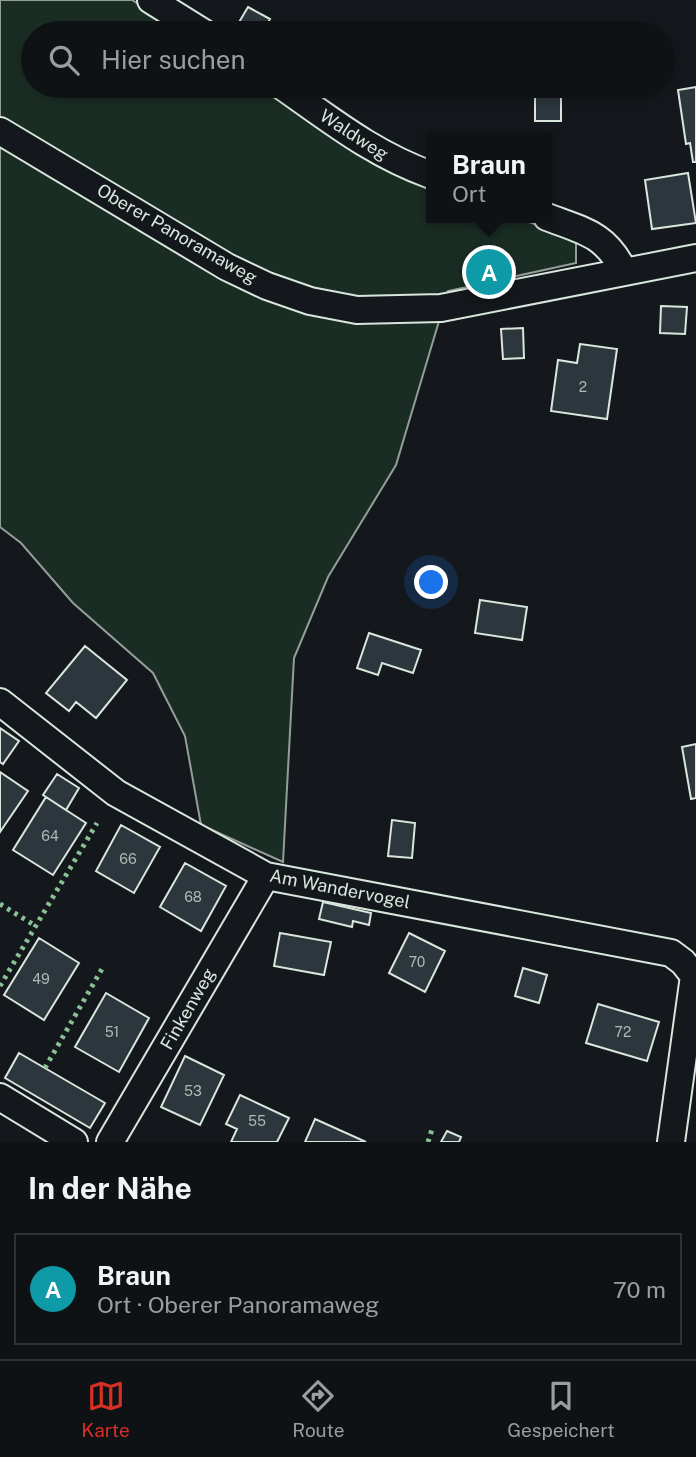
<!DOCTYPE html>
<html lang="de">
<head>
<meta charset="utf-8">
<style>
	body { margin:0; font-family:"Public Sans",sans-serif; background:#1d2022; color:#f1f3f6 }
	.you { position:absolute; left:432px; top:583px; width:24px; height:24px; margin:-18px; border:5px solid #fff; border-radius:50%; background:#1a73e8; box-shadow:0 0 0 10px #1a73e833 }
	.badge { display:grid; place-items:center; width:46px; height:46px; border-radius:50%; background:#d93025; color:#fff; font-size:23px; font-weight:700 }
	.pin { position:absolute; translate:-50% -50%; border:4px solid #fff; box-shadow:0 2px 7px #0006 }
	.popup { position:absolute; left:426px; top:132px; width:126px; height:91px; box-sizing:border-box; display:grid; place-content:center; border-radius:0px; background:#0f1215; filter:drop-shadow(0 2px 5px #0005); font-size:23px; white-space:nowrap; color:#9b9ea0 }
	.popup b { font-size:26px; color:#f1f3f6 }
	.popup::after { content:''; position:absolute; left:50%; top:100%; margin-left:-14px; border:14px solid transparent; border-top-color:#0f1215 }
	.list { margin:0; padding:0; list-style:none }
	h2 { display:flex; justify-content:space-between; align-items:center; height:91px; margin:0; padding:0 28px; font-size:30px }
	h2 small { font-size:23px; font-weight:400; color:#9b9ea0 }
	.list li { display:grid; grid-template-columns:46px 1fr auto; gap:21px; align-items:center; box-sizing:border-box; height:112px; margin:0 14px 14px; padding:0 14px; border:2px solid #2f3234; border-radius:0px }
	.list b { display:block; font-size:26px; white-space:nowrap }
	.list p { margin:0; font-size:23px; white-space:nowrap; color:#9b9ea0 }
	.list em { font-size:23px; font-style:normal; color:#9b9ea0 }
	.icon { flex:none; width:38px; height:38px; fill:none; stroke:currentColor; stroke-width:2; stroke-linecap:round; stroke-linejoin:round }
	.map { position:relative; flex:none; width:696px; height:1142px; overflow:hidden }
	.search { position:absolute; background:#0f1215; box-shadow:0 4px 10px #0003; left:21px; right:21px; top:21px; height:77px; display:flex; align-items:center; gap:18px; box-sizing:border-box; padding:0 24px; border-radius:38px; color:#9b9ea0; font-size:26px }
	.sheet { height:217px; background:#0f1215 }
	nav { display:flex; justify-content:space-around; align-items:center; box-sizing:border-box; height:98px; border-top:2px solid #2f3234; background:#0f1215; font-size:19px; color:#9b9ea0 }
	nav a { display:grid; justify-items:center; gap:4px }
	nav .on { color:#d93025 }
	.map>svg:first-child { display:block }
	.green { fill:#1a2d24; stroke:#939e99; stroke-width:2 }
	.building { fill:#2c363c; stroke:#d8e6dc; stroke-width:2 }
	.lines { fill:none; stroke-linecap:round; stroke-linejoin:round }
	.street-casing { stroke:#d8e6dc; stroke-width:30 }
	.street { stroke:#14181c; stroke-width:26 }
	.hedge { stroke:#8ac095; stroke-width:5; stroke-dasharray:3.5 5; stroke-linecap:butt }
	.labels { text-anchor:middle; stroke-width:5; stroke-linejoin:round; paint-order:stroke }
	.number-label { font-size:14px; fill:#adbab4 }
	.street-label { font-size:18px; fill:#d8e6dc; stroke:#14181c }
</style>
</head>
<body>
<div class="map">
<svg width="696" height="1142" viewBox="0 0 696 1142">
	<rect width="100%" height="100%" fill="#14181c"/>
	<!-- green -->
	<path class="green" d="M0,0H132L184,33H33V86H264L384,165L431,186V218H517L576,238V263L448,291L396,465L328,577L294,658L283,862L201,825L185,736L153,673L73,603L21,543L0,527Z"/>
	<!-- building -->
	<path class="building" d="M248,7L270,19L262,33H244L235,29Z
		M696,87V162H693L690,143L686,144L678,90Z
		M535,92H561V121H535Z
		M688,173L696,223L652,229L645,180Z
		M661,306L687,307L685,334L660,333Z
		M523,328L524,358L503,359L501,329Z
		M580,344L617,349L607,419L551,411L558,360L577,363Z
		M480,600L527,607L522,640L475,633Z
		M369,633L421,650L413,673L382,663L378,675L357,668Z
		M85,646L127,680L96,718L76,702L69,711L46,693Z
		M0,728L19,741L3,764L0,762Z
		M696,744V798L691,799L682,747Z
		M0,772L28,791L0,832Z
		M57,774L79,788L66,810L43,795Z
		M46,797L86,823L53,875L13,850Z
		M392,820L415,823L412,858L388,856Z
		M121,825L160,847L134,893L96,871Z
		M185,863L226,886L201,931L160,907Z
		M323,902L371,913L369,925L353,921L352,927L319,919Z
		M280,933L331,942L324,975L274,966Z
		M409,933L445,951L425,992L389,973Z
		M39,938L79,963L44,1020L4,995Z
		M523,968L547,975L539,1003L515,996Z
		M106,993L149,1018L119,1072L75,1047Z
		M598,1004L659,1022L647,1061L586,1043Z
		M19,1053L105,1103L90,1128L5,1078Z
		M185,1056L224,1075L200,1125L161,1107Z
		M240,1095L289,1118L277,1142H231L237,1129L226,1124Z
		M315,1119L366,1142H305Z
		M447,1131L461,1137L459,1142H441Z"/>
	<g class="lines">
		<defs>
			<path id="street" d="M151,0L204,33
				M282,86C332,121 373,154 431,175
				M0,131L227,267L267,286L310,301L357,310L441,308L696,258
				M547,217C584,231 606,234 624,272
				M0,702L116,793L266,876L671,953L683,962L694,976L671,1142
				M0,1097L74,1142
				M110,1142L266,876"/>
		</defs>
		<!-- street casing -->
		<use href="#street" class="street-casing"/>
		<!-- street -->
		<use href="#street" class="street"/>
		<!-- hedge -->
		<path class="hedge" d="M0,904L34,925
			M0,986L97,823
			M45,1068L103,967
			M428,1142L433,1126"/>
	</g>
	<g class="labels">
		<!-- number labels -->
		<g class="number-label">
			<text x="583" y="392">2</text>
			<text x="50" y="841">64</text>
			<text x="128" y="864">66</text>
			<text x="193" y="902">68</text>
			<text x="417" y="967">70</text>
			<text x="41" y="984">49</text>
			<text x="112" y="1037">51</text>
			<text x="623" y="1037">72</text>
			<text x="193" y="1096">53</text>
			<text x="257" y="1126">55</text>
		</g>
		<!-- street labels -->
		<g class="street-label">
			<text transform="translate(354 135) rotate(33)" y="6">Waldweg</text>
			<text transform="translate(177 234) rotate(30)" y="6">Oberer Panoramaweg</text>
			<text transform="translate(340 889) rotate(11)" y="6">Am Wandervogel</text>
			<text transform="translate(188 1009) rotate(-60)" y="6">Finkenweg</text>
		</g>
	</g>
</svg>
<div class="you"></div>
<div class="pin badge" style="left:489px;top:272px;background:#0f9aa8">A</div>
<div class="popup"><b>Braun</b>Ort</div>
<div class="search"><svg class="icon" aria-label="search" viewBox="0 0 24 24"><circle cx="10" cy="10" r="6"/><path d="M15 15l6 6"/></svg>Hier suchen</div>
</div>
<section class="sheet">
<h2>In der Nähe<small></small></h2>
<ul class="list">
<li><span class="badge" style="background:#0f9aa8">A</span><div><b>Braun</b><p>Ort · Oberer Panoramaweg</p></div><em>70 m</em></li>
</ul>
</section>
<nav>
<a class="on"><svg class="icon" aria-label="map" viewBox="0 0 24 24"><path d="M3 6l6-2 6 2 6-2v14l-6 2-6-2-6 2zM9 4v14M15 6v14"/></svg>Karte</a>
<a><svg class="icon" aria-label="directions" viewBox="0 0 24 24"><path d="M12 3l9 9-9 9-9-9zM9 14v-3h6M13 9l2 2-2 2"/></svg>Route</a>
<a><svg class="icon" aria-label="saved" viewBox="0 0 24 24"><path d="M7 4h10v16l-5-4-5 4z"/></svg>Gespeichert</a>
</nav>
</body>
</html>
